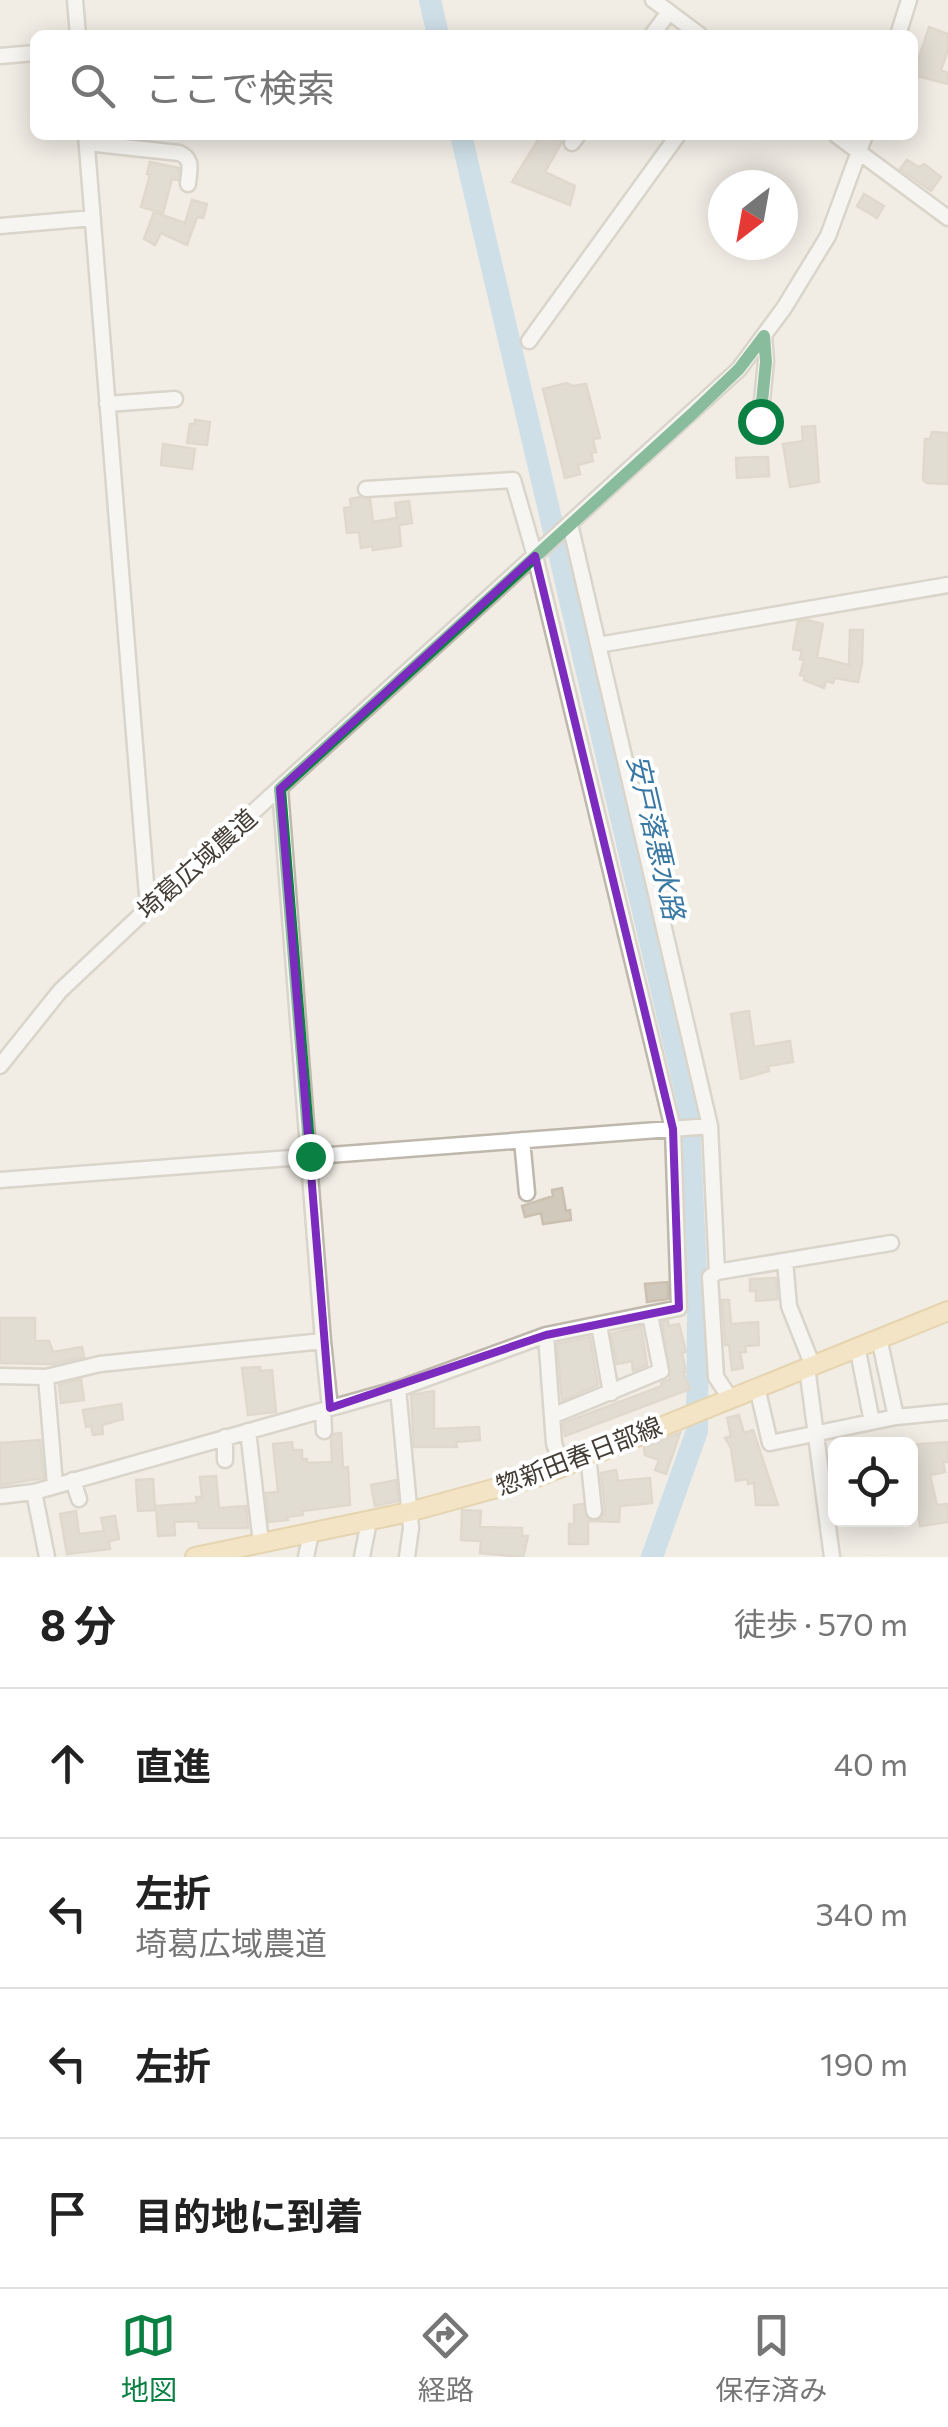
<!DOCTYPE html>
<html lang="ja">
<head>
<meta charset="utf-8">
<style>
	body { margin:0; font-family:Commissioner,"Noto Sans JP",sans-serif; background:#f6f6f6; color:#222 }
	.controls { position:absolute; right:30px; bottom:30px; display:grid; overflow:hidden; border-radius:15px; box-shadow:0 5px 25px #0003 }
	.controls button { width:90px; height:90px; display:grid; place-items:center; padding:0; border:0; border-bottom:2px solid #e0e0e0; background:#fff; color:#222; font:50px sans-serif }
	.compass { position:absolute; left:708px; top:170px; width:90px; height:90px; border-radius:50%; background:#fff; box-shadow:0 5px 25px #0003; rotate:211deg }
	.stop { position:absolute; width:30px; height:30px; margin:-22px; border:8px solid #0b8043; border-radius:50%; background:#fff }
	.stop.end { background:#0b8043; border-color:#fff; box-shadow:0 2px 10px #0008 }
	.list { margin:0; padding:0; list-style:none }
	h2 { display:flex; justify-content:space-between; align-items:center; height:130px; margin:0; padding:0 40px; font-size:42px }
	h2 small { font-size:32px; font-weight:400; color:#767676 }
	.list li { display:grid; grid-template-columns:65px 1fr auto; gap:30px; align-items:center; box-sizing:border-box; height:150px; padding:0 40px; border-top:2px solid #e0e0e0 }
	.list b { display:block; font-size:38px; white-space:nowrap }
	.list p { margin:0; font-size:32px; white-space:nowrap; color:#767676 }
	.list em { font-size:32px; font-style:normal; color:#767676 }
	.icon { flex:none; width:55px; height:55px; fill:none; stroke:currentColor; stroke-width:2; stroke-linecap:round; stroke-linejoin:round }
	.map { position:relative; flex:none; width:948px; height:1557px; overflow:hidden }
	.search { position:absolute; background:#fff; box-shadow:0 5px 25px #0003; left:30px; right:30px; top:30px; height:110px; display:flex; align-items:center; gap:25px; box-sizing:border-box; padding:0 35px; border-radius:15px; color:#767676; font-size:38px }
	.sheet { height:730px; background:#fff }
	nav { display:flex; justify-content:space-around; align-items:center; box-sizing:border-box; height:140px; border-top:2px solid #e0e0e0; background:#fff; font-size:28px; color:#767676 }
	nav a { display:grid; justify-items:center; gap:5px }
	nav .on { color:#0b8043 }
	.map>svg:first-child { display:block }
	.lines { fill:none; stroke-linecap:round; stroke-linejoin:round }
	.river { stroke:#a7cee8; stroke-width:22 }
	.building { fill:#d1c9bc; stroke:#cbc0b0; stroke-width:2.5 }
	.minor-casing { stroke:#beb8ac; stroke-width:19 }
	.major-casing { stroke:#d7b76d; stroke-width:22 }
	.minor { stroke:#fff; stroke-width:14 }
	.major { stroke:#f4da9b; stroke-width:18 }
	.route { stroke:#0b8043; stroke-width:12 }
	.marked { fill:none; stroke:#7b2cbf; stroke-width:8; stroke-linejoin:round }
	.labels { text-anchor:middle; stroke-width:8; stroke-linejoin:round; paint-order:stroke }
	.street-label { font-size:25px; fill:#433d36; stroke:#fff }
	.water-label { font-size:28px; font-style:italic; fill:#3a78a4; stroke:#fff }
</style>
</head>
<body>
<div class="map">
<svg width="948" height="1557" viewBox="0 0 948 1557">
	<rect width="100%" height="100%" fill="#f1ede5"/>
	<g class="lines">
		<!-- river -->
		<path class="river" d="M430,0L438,35
			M461,135L688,1103L698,1314L697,1431L652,1557"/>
	</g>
	<!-- building -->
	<path class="building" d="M929,27L948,34V50L941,70L948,73V84L913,75Z
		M541,135H550L562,142L545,172L575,186L570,205L512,182Z
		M907,160L919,167L924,164L941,177L931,191L900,169Z
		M150,162L179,168L178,180L172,179L163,213L141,207L150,175L147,174Z
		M864,194L884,206L877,218L857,206Z
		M192,200L207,204L203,218L197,217L187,245L161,233L155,245L144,239L154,212L185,223Z
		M567,383L573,386L586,384L600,438L593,439L596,452L591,453L593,461L578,465L580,474L565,478L543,389Z
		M195,420L210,422L207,445L187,443L190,424H195Z
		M815,426L819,482L790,487L783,444L803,441L802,427Z
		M932,432L948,433V484L927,483L923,480L925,439H930Z
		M163,444L195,449L192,469L161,465Z
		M768,457L769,476L737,478L736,458Z
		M360,497L370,499L373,522L397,518L395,503L409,501L412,523L399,525L401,546L373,550L372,546L361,548L359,532L347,533L344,508L351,507L350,499Z
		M807,620L823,624L817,657L849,665L850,630H863L862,663L858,682L835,678L833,683L826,681L824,688L804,680L805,676L800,675L804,660L800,659L802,651L793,649L798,621Z
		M749,1011L754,1047L790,1041L793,1062L768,1066L769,1071L741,1079L731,1014Z
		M562,1188L566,1211L570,1210L571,1220L543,1224L541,1213L525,1217L522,1206L553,1196L552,1190Z
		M776,1278L778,1299L756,1301V1291H750V1279Z
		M668,1282V1299L647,1302L645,1284Z
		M722,1300H729L731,1324L758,1322L759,1345L745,1346L746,1352H740L743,1368L732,1370L729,1345H725Z
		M0,1318H35V1341H49L53,1352L82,1347L84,1357L53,1364L0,1363Z
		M668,1321L669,1326L679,1324L686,1352L682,1353L686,1372H683L690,1389L565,1436L563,1423L662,1386L661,1383L670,1379L662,1322Z
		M641,1326L647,1365L633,1371L632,1361L617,1364L611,1334Z
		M590,1337L598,1385L562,1401L557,1344Z
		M260,1367V1371L272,1370L276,1412L248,1415L242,1368Z
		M81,1379L84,1400L61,1403L59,1385Z
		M434,1391V1429L479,1427L480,1440L456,1442L457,1447H414L411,1395Z
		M121,1404L123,1419L102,1425L103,1434L93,1435L91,1426L86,1427L83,1410Z
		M739,1415L744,1433L753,1430L778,1505H756L754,1483L748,1484L747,1479L736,1481L731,1448L725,1438L731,1436L727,1418Z
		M341,1433L343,1468L348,1467L350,1505L302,1511L303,1515L287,1517L288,1520L269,1522L266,1493L278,1492L273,1444L292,1442L293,1450H302V1459H307V1463L332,1462L331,1438L334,1434Z
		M680,1433L666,1474L655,1470L659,1460L645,1455L644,1447Z
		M40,1440L44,1478L0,1485V1443Z
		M948,1442V1462H943L945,1472L930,1475L937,1505L948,1504V1522L920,1526L914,1491L910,1492V1445Z
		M616,1470L618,1481L650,1478L652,1503L620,1506L619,1522L588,1521V1544H569V1524H574V1505L583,1504L589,1520L601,1519L605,1510L601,1473Z
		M216,1476L219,1508L246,1506L248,1528H199L198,1521L174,1522L175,1535L158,1536L156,1506L197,1503L196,1497H202L200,1477Z
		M153,1479L155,1510L138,1511L136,1480Z
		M396,1480L398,1501L375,1506L371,1485Z
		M462,1510L481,1511L480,1527L522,1528V1536H528L523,1557L480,1553L481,1541L461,1540Z
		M76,1511L79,1534L104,1531L101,1518L115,1516L119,1539L109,1541L110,1549L67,1554L60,1514Z"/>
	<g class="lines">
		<defs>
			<path id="minor" d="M75,0L78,35
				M653,0L700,35
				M652,35L669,12
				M898,35L909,0
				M0,56L35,53
				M86,135L148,908
				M836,135L948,218
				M87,143L179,153C194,159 189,170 188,184
				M572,143L578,135
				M0,226L93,218
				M529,341L678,135
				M107,404L175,399
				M760,421L766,361L764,336
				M570,524L710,1126L717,1272L891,1243
				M598,645L948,585
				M0,1066L60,991L148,908L739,369L784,308L828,236L865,135
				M522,1140L527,1193
				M0,1180L710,1126
				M785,1261L789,1306L812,1364
				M717,1272L710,1277L716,1377L730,1398
				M599,1325L611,1393
				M546,1335L554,1443L561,1465
				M879,1338L896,1417
				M323,1341L330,1408
				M857,1346L872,1422
				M807,1367L832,1557
				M0,1376L46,1377L100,1364L323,1341L280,789
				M46,1377L55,1485
				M757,1387L770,1443L896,1417L948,1412
				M398,1389L411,1528L407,1557
				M323,1410L324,1431
				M552,1416L661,1371L650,1315
				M248,1431L261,1543
				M225,1437V1460
				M588,1455L594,1511
				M73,1480L79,1499
				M34,1492L47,1557
				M0,1496L34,1492L398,1389L546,1335L679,1308L673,1129L535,556L513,480L366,489
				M306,1557L311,1533
				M362,1557L369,1521"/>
			<path id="major" d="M195,1557L409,1512L537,1477L948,1311"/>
		</defs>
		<!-- minor casing -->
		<use href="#minor" class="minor-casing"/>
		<!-- major casing -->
		<use href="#major" class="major-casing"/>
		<!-- minor -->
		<use href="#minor" class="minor"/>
		<!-- major -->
		<use href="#major" class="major"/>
	</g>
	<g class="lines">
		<!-- route -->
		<path class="route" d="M310,1156L280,789L692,414L739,369L764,336L766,362L760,421"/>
	</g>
	<!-- marked area -->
	<path d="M0 0H948V1557H0ZM535,556L673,1129L679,1308L546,1335L330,1408L280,789Z" fill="#f1ede5" fill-opacity=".55" fill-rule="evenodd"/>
	<path class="marked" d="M535,556L673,1129L679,1308L546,1335L330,1408L280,789Z"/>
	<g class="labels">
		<!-- street labels -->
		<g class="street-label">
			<text transform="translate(197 864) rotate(-42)" y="9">埼葛広域農道</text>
			<text transform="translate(579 1456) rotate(-21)" y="9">惣新田春日部線</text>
		</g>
		<!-- water labels -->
		<g class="water-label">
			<text transform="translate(656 837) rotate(77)" y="10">安戸落悪水路</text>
		</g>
	</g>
</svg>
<div class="controls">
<button><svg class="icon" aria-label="locate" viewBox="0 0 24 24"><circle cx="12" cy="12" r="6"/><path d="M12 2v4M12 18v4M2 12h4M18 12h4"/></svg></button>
</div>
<svg class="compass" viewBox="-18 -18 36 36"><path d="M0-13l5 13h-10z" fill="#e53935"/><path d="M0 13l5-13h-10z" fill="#767676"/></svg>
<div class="stop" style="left:760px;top:421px"></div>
<div class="stop end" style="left:310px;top:1156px"></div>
<div class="search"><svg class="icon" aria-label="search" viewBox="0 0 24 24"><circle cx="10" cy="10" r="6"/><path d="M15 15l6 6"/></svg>ここで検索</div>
</div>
<section class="sheet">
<h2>8 分<small>徒歩 · 570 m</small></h2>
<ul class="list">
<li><svg class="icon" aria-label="ahead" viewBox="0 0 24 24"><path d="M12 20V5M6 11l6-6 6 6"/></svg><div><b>直進</b></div><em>40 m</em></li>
<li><svg class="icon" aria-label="left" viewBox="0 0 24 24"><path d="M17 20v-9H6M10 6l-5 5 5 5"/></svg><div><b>左折</b><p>埼葛広域農道</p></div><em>340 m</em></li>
<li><svg class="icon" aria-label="left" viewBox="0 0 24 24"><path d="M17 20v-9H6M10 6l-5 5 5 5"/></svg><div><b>左折</b></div><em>190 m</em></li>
<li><svg class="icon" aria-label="arrive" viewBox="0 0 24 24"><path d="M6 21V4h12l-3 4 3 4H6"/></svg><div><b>目的地に到着</b></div></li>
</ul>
</section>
<nav>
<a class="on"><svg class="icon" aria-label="map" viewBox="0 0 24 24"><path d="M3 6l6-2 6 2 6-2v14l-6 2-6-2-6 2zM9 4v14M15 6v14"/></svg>地図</a>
<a><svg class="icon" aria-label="directions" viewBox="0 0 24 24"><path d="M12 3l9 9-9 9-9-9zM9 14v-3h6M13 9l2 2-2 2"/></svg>経路</a>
<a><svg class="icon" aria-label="saved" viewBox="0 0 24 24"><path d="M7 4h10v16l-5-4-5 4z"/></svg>保存済み</a>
</nav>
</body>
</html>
